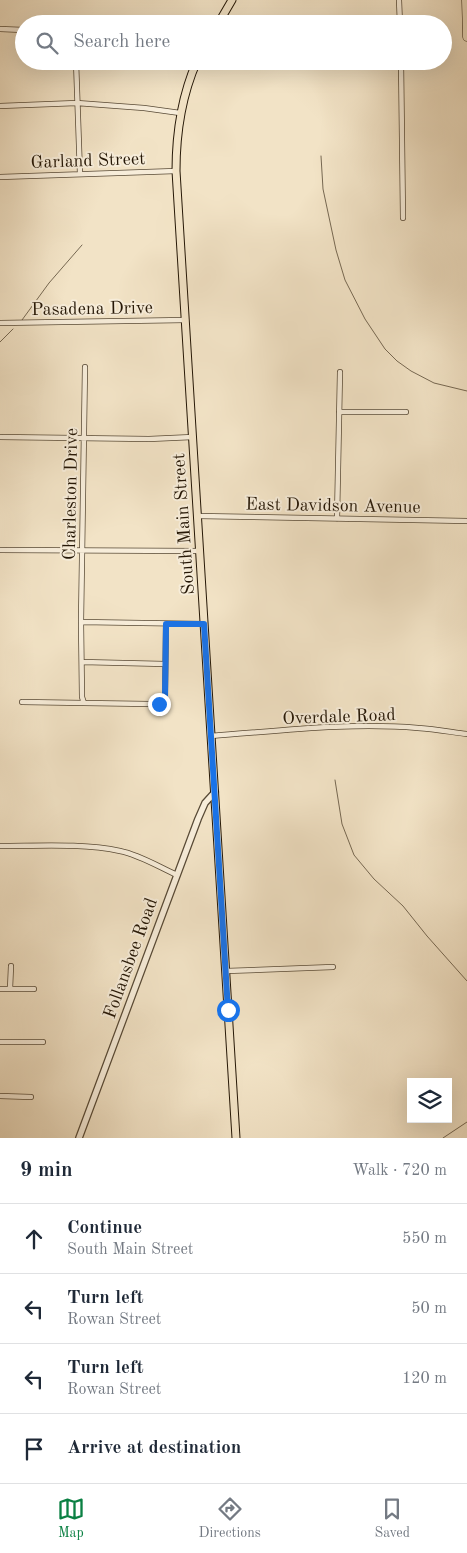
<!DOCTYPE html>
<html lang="en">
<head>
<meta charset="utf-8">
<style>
	body { margin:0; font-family:"Old Standard TT",serif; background:#f6f6f7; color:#1f2937 }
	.controls { position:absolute; right:15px; bottom:15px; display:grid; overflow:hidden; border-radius:0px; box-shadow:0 5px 20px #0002 }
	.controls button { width:45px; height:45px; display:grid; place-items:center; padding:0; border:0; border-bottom:1px solid #e0e1e3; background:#fff; color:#1f2937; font:25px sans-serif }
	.stop { position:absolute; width:15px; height:15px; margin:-11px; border:4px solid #1a73e8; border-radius:50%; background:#fff }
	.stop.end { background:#1a73e8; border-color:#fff; box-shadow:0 1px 5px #0008 }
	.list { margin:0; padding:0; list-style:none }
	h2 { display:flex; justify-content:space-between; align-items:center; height:65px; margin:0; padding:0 20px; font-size:21px }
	h2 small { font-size:16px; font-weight:400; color:#747a83 }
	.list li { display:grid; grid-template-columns:32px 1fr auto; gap:15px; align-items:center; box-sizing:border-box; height:70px; padding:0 20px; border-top:1px solid #e0e1e3 }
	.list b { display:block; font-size:19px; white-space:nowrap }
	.list p { margin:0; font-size:16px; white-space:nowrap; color:#747a83 }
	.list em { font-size:16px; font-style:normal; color:#747a83 }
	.icon { flex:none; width:28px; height:28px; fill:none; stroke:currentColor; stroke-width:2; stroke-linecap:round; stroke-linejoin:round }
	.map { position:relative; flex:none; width:467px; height:1138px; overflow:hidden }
	.search { position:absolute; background:#fff; box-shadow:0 5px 20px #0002; left:15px; right:15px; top:15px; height:55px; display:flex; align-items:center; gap:12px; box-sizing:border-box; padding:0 18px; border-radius:28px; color:#747a83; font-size:19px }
	.sheet { height:345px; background:#fff }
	nav { display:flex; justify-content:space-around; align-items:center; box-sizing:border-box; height:70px; border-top:1px solid #e0e1e3; background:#fff; font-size:14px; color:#747a83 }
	nav a { display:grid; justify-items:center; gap:2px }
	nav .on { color:#0b8043 }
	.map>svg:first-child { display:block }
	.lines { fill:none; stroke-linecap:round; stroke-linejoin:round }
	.stream { stroke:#766852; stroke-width:1 }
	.minor-casing { stroke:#584a36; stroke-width:6 }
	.tertiary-casing { stroke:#584a36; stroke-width:8 }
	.primary-casing { stroke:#251706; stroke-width:9 }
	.motorway-casing { stroke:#251706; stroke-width:9 }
	.minor { stroke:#f7edda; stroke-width:4.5 }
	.tertiary { stroke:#f7edda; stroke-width:5.5 }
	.primary { stroke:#f2e3c6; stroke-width:7 }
	.motorway { stroke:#f2e3c6; stroke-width:8 }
	.route { stroke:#1a73e8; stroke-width:6 }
	.labels { text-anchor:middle; stroke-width:4; stroke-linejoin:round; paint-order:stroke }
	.street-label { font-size:18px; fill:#251706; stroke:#f7edda }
</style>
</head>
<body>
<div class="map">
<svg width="467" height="1138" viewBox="0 0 467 1138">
	<rect width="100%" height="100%" fill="#f2e3c6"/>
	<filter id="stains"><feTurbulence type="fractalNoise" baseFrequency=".004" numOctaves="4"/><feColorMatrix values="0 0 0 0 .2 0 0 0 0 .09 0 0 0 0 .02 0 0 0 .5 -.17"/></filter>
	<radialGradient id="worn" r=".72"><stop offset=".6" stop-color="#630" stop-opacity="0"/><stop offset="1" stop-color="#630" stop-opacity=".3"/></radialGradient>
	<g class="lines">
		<!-- stream -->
		<path class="stream" d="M321,156L323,189L336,250L345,280L365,319L385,349L397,361L411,371L434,383L467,391
			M22,320L49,283L82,245
			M0,342L13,329
			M335,780L342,824L354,855L374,879L403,906L427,936L467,981
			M443,1138L467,1122"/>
		<defs>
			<path id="minor" d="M399,0L400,24
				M0,29L24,30
				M76,61L80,174
				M401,61L403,218
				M0,106L77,103L144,108L180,113
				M0,177L176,171
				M0,323L186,320
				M85,367L81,622L82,697L84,703L149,704L162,702L165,697L166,624
				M339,412H406
				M0,437L149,439L193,437
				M198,516L467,521
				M337,519L340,372
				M0,550L200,551
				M81,622L204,624
				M82,662L165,664
				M22,702L84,703
				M211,736C279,731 349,722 418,728C434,729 451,732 467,734
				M0,846C37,846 84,843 120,851C140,855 159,867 177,875
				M226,971L333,967
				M0,989H34
				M10,989L11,966
				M0,1042H43
				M0,1096L31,1097"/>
			<path id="tertiary" d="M79,1138L198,819L205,803L215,792"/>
			<path id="primary" d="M218,24L232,0
				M197,61C181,97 176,132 176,171L236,1138"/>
			<path id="motorway" d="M466,0L467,37"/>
		</defs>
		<!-- minor casing -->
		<use href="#minor" class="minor-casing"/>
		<!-- tertiary casing -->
		<use href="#tertiary" class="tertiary-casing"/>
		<!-- primary casing -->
		<use href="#primary" class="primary-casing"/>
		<!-- motorway casing -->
		<use href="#motorway" class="motorway-casing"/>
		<!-- minor -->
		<use href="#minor" class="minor"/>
		<!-- tertiary -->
		<use href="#tertiary" class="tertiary"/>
		<!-- primary -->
		<use href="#primary" class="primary"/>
		<!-- motorway -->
		<use href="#motorway" class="motorway"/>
	</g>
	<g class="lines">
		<!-- route -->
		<path class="route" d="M159,704L165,697L166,624H204L228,1010"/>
	</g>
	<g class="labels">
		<!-- street labels -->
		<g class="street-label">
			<text transform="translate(88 160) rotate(-2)" y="6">Garland Street</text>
			<text transform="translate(92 308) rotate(-1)" y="6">Pasadena Drive</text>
			<text transform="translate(70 494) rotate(-89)" y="6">Charleston Drive</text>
			<text transform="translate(333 505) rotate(1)" y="6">East Davidson Avenue</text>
			<text transform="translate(183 524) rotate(-94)" y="6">South Main Street</text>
			<text transform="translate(339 716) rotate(-2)" y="6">Overdale Road</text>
			<text transform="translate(130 958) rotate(-70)" y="6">Follansbee Road</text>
		</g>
	</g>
	<rect width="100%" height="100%" filter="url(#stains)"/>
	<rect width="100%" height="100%" fill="url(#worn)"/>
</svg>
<div class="controls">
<button><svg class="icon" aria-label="layers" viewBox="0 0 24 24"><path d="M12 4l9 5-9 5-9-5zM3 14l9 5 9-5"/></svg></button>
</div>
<div class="stop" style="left:228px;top:1010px"></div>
<div class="stop end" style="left:159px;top:704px"></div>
<div class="search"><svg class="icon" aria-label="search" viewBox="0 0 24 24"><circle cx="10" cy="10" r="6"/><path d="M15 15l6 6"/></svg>Search here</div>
</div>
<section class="sheet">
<h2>9 min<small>Walk · 720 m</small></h2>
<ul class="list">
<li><svg class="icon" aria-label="ahead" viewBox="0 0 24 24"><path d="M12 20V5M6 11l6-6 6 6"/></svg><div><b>Continue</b><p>South Main Street</p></div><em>550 m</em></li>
<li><svg class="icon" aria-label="left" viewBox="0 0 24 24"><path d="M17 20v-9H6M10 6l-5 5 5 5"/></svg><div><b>Turn left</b><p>Rowan Street</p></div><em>50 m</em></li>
<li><svg class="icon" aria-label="left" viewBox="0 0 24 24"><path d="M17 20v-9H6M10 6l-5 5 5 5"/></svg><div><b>Turn left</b><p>Rowan Street</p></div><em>120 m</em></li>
<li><svg class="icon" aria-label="arrive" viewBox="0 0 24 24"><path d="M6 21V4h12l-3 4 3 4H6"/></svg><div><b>Arrive at destination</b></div></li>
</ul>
</section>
<nav>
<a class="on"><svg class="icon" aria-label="map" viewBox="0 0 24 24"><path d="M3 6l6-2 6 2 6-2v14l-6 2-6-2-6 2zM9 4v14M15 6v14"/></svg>Map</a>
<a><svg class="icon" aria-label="directions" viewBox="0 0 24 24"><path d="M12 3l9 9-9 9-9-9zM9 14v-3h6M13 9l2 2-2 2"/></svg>Directions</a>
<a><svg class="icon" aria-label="saved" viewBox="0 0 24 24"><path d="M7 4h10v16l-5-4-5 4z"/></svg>Saved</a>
</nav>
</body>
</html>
